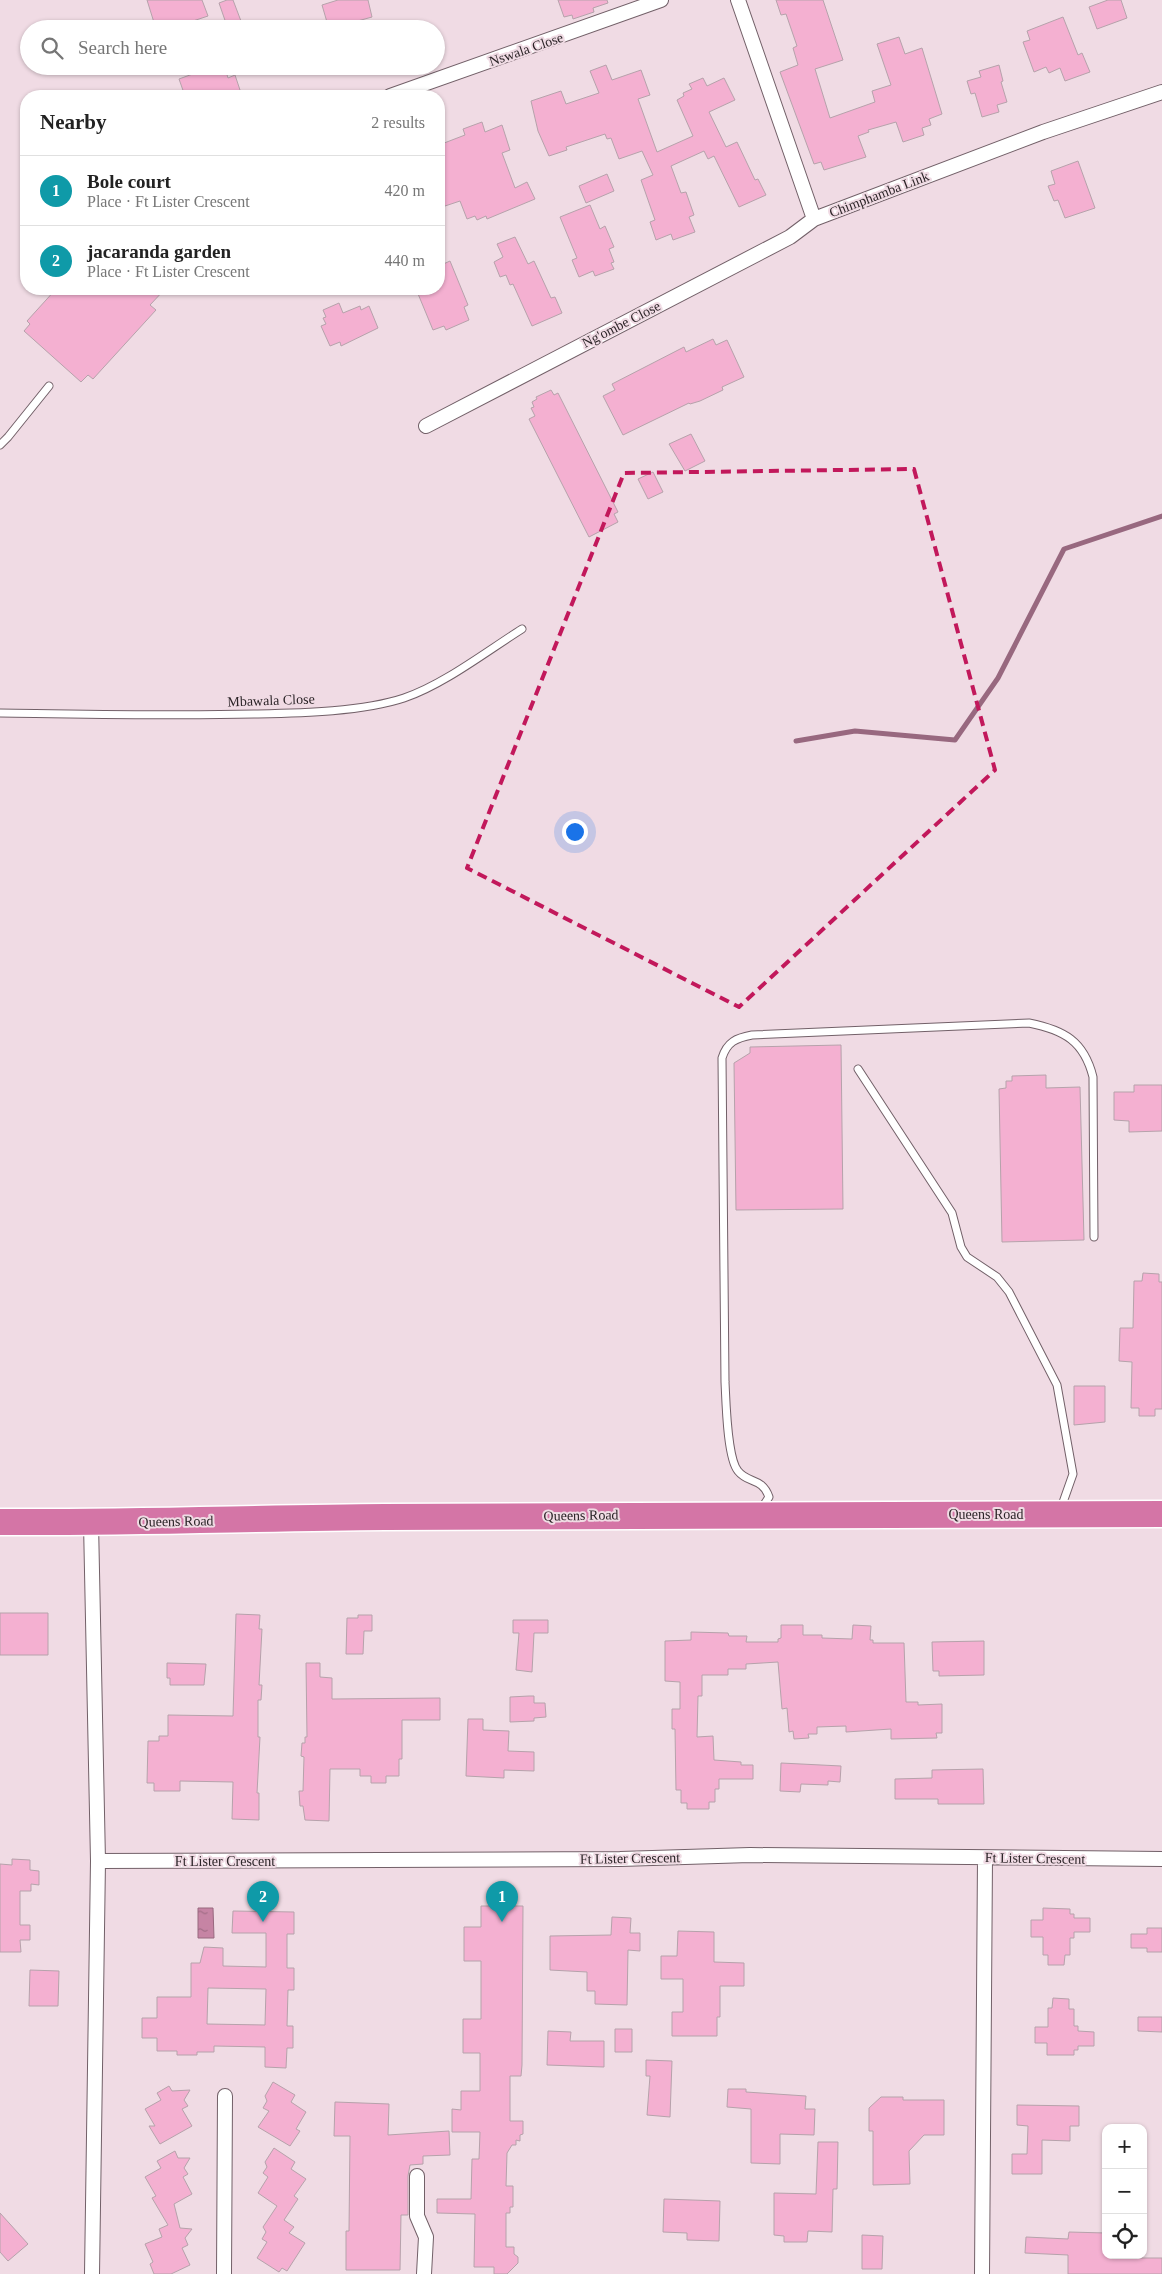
<!DOCTYPE html>
<html lang="en">
<head>
<meta charset="utf-8">
<style>
	body { margin:0; font-family:Georgia,serif; background:#f6f6f6; color:#222 }
	.controls { position:absolute; right:15px; bottom:15px; display:grid; overflow:hidden; border-radius:10px; box-shadow:0 1px 4px #0004 }
	.controls button { width:45px; height:45px; display:grid; place-items:center; padding:0; border:0; border-bottom:1px solid #e0e0e0; background:#fff; color:#222; font:25px sans-serif }
	.you { position:absolute; left:574px; top:831px; width:18px; height:18px; margin:-12px; border:4px solid #fff; border-radius:50%; background:#1a73e8; box-shadow:0 0 0 8px #1a73e833 }
	.badge { display:grid; place-items:center; width:32px; height:32px; border-radius:50%; background:#aa2876; color:#fff; font-size:16px; font-weight:700 }
	.pin { position:absolute; translate:-50% -41px; filter:drop-shadow(0 1px 2px #0008) }
	.pin::after { content:''; position:absolute; top:26px; width:18px; height:15px; background:inherit; clip-path:polygon(0 0,100% 0,50% 100%) }
	.list { margin:0; padding:0; list-style:none }
	h2 { display:flex; justify-content:space-between; align-items:center; height:65px; margin:0; padding:0 20px; font-size:21px }
	h2 small { font-size:16px; font-weight:400; color:#767676 }
	.list li { display:grid; grid-template-columns:32px 1fr auto; gap:15px; align-items:center; box-sizing:border-box; height:70px; padding:0 20px; border-top:1px solid #e0e0e0 }
	.list b { display:block; font-size:19px; white-space:nowrap }
	.list p { margin:0; font-size:16px; white-space:nowrap; color:#767676 }
	.list em { font-size:16px; font-style:normal; color:#767676 }
	.icon { flex:none; width:28px; height:28px; fill:none; stroke:currentColor; stroke-width:2; stroke-linecap:round; stroke-linejoin:round }
	.map { position:relative; flex:none; width:1162px; height:2274px; overflow:hidden }
	.search { position:absolute; background:#fff; box-shadow:0 1px 4px #0004; left:20px; top:20px; width:425px; height:55px; display:flex; align-items:center; gap:12px; box-sizing:border-box; padding:0 18px; border-radius:28px; color:#767676; font-size:19px }
	.panel { position:absolute; background:#fff; box-shadow:0 1px 4px #0004; left:20px; top:90px; width:425px; height:205px; border-radius:20px }
	.map>svg:first-child { display:block }
	.water { fill:url(#water-ripples); stroke:#98687f }
	.lines { fill:none; stroke-linecap:round; stroke-linejoin:round }
	.stream { stroke:#98687f; stroke-width:5 }
	.building { fill:#f4b0d1; stroke:#b6a2ab; fill-rule:evenodd }
	.lane-casing { stroke:#726068; stroke-width:9 }
	.street-casing { stroke:#726068; stroke-width:16 }
	.highway-casing { stroke:#fff; stroke-width:29 }
	.lane { stroke:#fff; stroke-width:7 }
	.street { stroke:#fff; stroke-width:14 }
	.highway { stroke:#d475a6; stroke-width:26 }
	.marked { fill:none; stroke:#c2185b; stroke-width:4; stroke-dasharray:10 6; stroke-linejoin:round }
	.labels { text-anchor:middle; stroke-width:4; stroke-linejoin:round; paint-order:stroke }
	.street-label { font-size:14px; fill:#2c2528; stroke:#f0dbe4 }
</style>
</head>
<body>
<div class="map">
<svg width="1162" height="2274" viewBox="0 0 1162 2274">
	<defs>
		<pattern id="water-ripples" width="26" height="14" patternUnits="userSpaceOnUse" patternTransform="scale(1.25)"><rect width="26" height="14" fill="#c684a4"/><path d="M2 4q2-2 4 0t4 0M15 11q2-2 4 0t4 0" fill="none" stroke="#a16c86"/></pattern>
	</defs>
	<rect width="100%" height="100%" fill="#f0dbe4"/>
	<!-- water -->
	<path class="water" d="M198,1908H213L214,1938H198Z"/>
	<g class="lines">
		<!-- stream -->
		<path class="stream" d="M796,741L855,731L955,740L998,678L1064,549L1162,516"/>
	</g>
	<!-- building -->
	<path class="building" d="M147,0H202L208,16L187,23L189,29H156Z
		M227,0H233L244,29H228L219,3Z
		M338,0H368L372,17L354,22L355,29H329L322,5Z
		M558,0H607L608,3L593,8L594,12L573,19L572,15L564,17Z
		M776,0H823L843,60L815,69L830,118L875,102L872,91L891,85L877,44L899,37L905,54L922,48L942,114L929,119L931,125L922,128L924,135L903,142L896,122L868,130L869,132L858,136L866,157L824,170L821,162L814,164L780,72L798,65L793,48L797,46L786,14L781,15Z
		M1108,0H1121L1127,18L1097,29L1089,7Z
		M1063,17L1078,55L1082,53L1090,72L1065,81L1060,68L1049,73L1046,67L1034,72L1023,42L1030,40L1027,31Z
		M606,65L612,80L641,70L650,95L638,99L657,152L693,136L677,100L684,96L683,93L692,89L689,84L703,78L707,86L724,78L735,100L709,112L726,147L737,142L755,180L758,179L766,195L739,207L714,156L708,159L704,151L671,166L681,193L686,192L694,215L689,217L695,232L673,240L671,234L656,240L650,222L655,220L641,180L653,175L642,151L619,159L611,138L607,139L605,134L566,147L567,150L549,156L538,131L531,101L561,91L566,104L599,93L590,71Z
		M999,65L1003,81L1001,82L1007,102L997,105L999,112L982,117L975,93L971,94L967,81L981,77L979,71Z
		M209,68L211,73L225,68L228,78L235,75L242,96H185L179,79Z
		M482,122L485,132L502,125L510,150L502,153L515,188L527,182L535,199L487,219L486,216L477,220L475,216L467,219L460,201L439,208V145L465,135L463,129Z
		M1078,161L1095,208L1065,218L1058,200L1054,201L1048,186L1055,184L1051,171Z
		M607,174L614,191L586,203L579,186Z
		M590,205L600,229L605,226L614,247L609,249L614,262L611,263L614,269L595,276L593,271L579,277L572,260L577,258L560,217Z
		M515,237L528,264L534,261L551,298L555,297L562,313L532,326L513,284L510,285L506,275L500,277L494,262L503,257L497,244Z
		M450,261L468,305L464,307L469,320L446,330L444,326L433,330L416,289H439V266Z
		M56,289H165L150,305L156,310L93,379L88,375L81,382L24,331L30,324L27,321Z
		M339,303L343,313L360,306L361,310L369,306L378,328L341,346L340,342L330,346L321,326L326,324L323,318L326,317L323,310Z
		M713,339L716,345L727,340L744,377L722,387L723,390L700,401L690,404L689,403L623,435L603,396L615,390L612,384L684,347L686,352Z
		M551,390L554,395L558,393L618,512L614,514L618,522L589,537L529,419L535,416L531,408L534,407L532,402L537,399L536,397Z
		M691,434L705,461L685,471L669,444Z
		M653,472L663,492L648,499L638,479Z
		M841,1045L843,1209L736,1210L734,1063L750,1053V1047Z
		M1046,1075V1088L1080,1087L1084,1240L1002,1242L999,1089L1006,1088V1081H1012V1076Z
		M1134,1085H1162V1131L1129,1132V1121L1114,1120V1092H1134Z
		M1143,1273L1159,1274V1282H1162V1409H1155V1416H1139V1408H1131L1132,1362L1119,1361L1120,1328H1133L1134,1281H1142Z
		M1074,1386H1105V1422L1074,1425Z
		M0,1613H48V1655H0Z
		M236,1614L260,1615L259,1629H262L259,1685H262L261,1700H258V1737H260L257,1793H259V1820L232,1819L233,1782L180,1781V1791H154V1783H147L148,1741H159V1736H168V1715L233,1716Z
		M358,1615H372V1631H364L363,1654H346L347,1618H358Z
		M513,1620H548V1633H534L532,1672L516,1670L519,1633H513Z
		M781,1625H803V1635H822V1638L852,1639L853,1625L871,1626L870,1640H873V1643H904L906,1702H918V1705L942,1704V1733H936L937,1738L891,1739V1729L846,1732V1726L817,1727V1734H808L809,1738L794,1739L793,1731L789,1732L787,1708L782,1709L778,1662L746,1664V1669H728V1675H702V1696H698L697,1737L713,1736L714,1760L741,1762V1765H753V1779H719V1789H715V1802H709V1809H687V1803H681V1790H676L675,1729H672V1709H680V1682L665,1681V1641L691,1640V1632L728,1633L729,1636H747L746,1642H778V1639L781,1638Z
		M984,1641V1675L939,1676V1671H933L932,1642Z
		M167,1663L206,1664L204,1685H170V1678H167Z
		M306,1663H320V1677L332,1678V1699L440,1698V1720H402V1759H399V1776H386V1783H371V1776H360V1769H330L329,1821L305,1820L303,1806H300L299,1791H303L304,1757L301,1756L302,1743H305V1737H307Z
		M529,1696H534V1703H545L546,1717L534,1718V1721L510,1722V1697Z
		M468,1719H483V1730L509,1731L508,1751L534,1752V1771L504,1770V1778L466,1776Z
		M781,1763L841,1766L840,1782L828,1781V1785L801,1784L800,1792L780,1791Z
		M983,1769L984,1804H938V1799H895V1779L932,1778V1770Z
		M12,1859L30,1860V1870L39,1871V1885L31,1884V1891H20V1925H30V1940H20L21,1952H0V1864L12,1865Z
		M481,1906H523L522,2065L521,2076H510V2121H523V2134L520,2135V2141L516,2140V2145H512L507,2153L506,2186H513V2207H510V2213H506V2247H514V2254L518,2257V2263L507,2274H494V2267H474L475,2214L437,2213V2199H471L472,2159H479L480,2132H452V2109L461,2110V2091H480V2053H463V2019H481V1961H464V1927H481Z
		M1043,1908L1070,1909V1914H1074V1918H1090V1932H1074V1938H1070V1955H1065L1064,1965H1048V1955H1043V1937H1031V1920H1043Z
		M233,1911L294,1912V1934H287V1968H294V1990H288L287,2026H293V2048H287L286,2068L265,2067V2047L214,2046V2052H197V2055H177V2051H157V2038H142V2018H157V1997H191V1963H200L204,1947L223,1948V1966L266,1967V1933H232ZM208,1988L266,1989L265,2025L207,2024Z
		M612,1917L631,1918L630,1933H640V1951L628,1950L627,2005L595,2004V1991H587V1972L550,1970V1936L611,1935Z
		M1147,1928H1162V1952H1147V1948H1131V1934H1147Z
		M678,1931L714,1932V1962L744,1963V1986H720V2017H717V2036H672V2012H683V1979H661V1956H677Z
		M30,1970L59,1971L58,2006H29Z
		M1053,1998L1069,1999V2009H1074V2026H1078V2031L1094,2032V2046H1078V2050H1074V2055H1047V2043H1035V2027H1048V2008H1052Z
		M1138,2017H1162V2032L1138,2031Z
		M615,2029H632V2052H615Z
		M548,2031L571,2032L570,2041H604V2067L547,2065Z
		M646,2060L672,2061L670,2117L647,2115L650,2076H646Z
		M273,2082L295,2095L291,2102L306,2112L296,2129L300,2131L290,2146L258,2127L269,2111L263,2108L267,2101L265,2096Z
		M169,2086L172,2091L190,2090L184,2100L188,2106L182,2109L192,2126L160,2144L149,2126H155L145,2109L161,2100L157,2093Z
		M728,2089H746V2092L806,2096L805,2109H815L814,2135L780,2134V2164L751,2163V2109L727,2107Z
		M881,2097H903V2100H944V2135H924L909,2151L910,2184L873,2185V2131H869V2108Z
		M335,2102L389,2104L388,2135L449,2131L450,2155L423,2156V2164L410,2165L408,2176V2215H401L400,2270H346V2231H349L350,2136H334Z
		M1017,2105L1079,2106V2126H1070V2141L1042,2140V2174H1012V2154H1027L1028,2126L1017,2125Z
		M818,2142H838L837,2189H833L832,2232L808,2231L807,2242H784V2236L774,2235V2193L816,2194Z
		M274,2148L295,2162L291,2169L306,2179L294,2196L298,2199L284,2220L294,2227L289,2233L305,2243L287,2271L282,2268L279,2272L257,2258L267,2242L262,2239L266,2232L263,2227L277,2206L258,2193L268,2177L263,2173L267,2167L265,2162Z
		M175,2151L178,2158H190L184,2168L188,2174L183,2177L192,2194L174,2204L180,2228L192,2229L185,2238L188,2245L182,2248L190,2265L171,2274H154L150,2264L153,2262L145,2244L162,2237L159,2229L168,2225L152,2198L156,2196L145,2177L161,2168L157,2161Z
		M664,2199L720,2201L719,2241L687,2240V2233L663,2232Z
		M0,2213L28,2244L8,2261L0,2252Z
		M1069,2232L1106,2233V2255H1138V2258H1162V2274H1068V2255L1025,2253L1026,2237L1068,2239Z
		M862,2235L883,2236L882,2269H862Z"/>
	<g class="lines">
		<defs>
			<path id="lane" d="M0,445L8,437L49,386
				M0,713C85,714 169,716 254,714C299,713 362,712 404,698C443,685 487,651 522,629
				M858,1069L952,1213L961,1247L967,1257L997,1277L1009,1292L1057,1385L1073,1474L1061,1508
				M761,1509L769,1497C762,1477 748,1484 738,1471C727,1458 726,1401 725,1382L722,1058C727,1042 736,1038 752,1035L1029,1023C1064,1030 1084,1041 1093,1077L1094,1237"/>
			<path id="street" d="M738,0L814,219L1043,132L1162,92
				M390,96L661,0
				M426,426L790,237L814,219
				M91,1523L98,1861L92,2274
				M98,1861L620,1859L750,1855L1162,1859
				M417,2176V2216L426,2237L424,2274
				M224,2274L225,2096
				M982,2274L985,1858"/>
			<path id="highway" d="M0,1522C128,1523 257,1518 385,1517C644,1514 903,1514 1162,1514"/>
		</defs>
		<!-- lane casing -->
		<use href="#lane" class="lane-casing"/>
		<!-- street casing -->
		<use href="#street" class="street-casing"/>
		<!-- highway casing -->
		<use href="#highway" class="highway-casing"/>
		<!-- lane -->
		<use href="#lane" class="lane"/>
		<!-- street -->
		<use href="#street" class="street"/>
		<!-- highway -->
		<use href="#highway" class="highway"/>
	</g>
	<!-- marked area -->
	<path class="marked" d="M914,469L995,770L739,1007L467,868L624,473Z"/>
	<g class="labels">
		<!-- street labels -->
		<g class="street-label">
			<text transform="translate(526 49) rotate(-19)" y="5">Nswala Close</text>
			<text transform="translate(879 194) rotate(-21)" y="5">Chimphamba Link</text>
			<text transform="translate(621 324) rotate(-27)" y="5">Ng'ombe Close</text>
			<text transform="translate(271 700) rotate(-2)" y="5">Mbawala Close</text>
			<text x="986" y="1519">Queens Road</text>
			<text transform="translate(581 1515) rotate(-1)" y="5">Queens Road</text>
			<text transform="translate(176 1521) rotate(-1)" y="5">Queens Road</text>
			<text transform="translate(630 1858) rotate(-1)" y="5">Ft Lister Crescent</text>
			<text transform="translate(1035 1858) rotate(1)" y="5">Ft Lister Crescent</text>
			<text x="225" y="1866">Ft Lister Crescent</text>
		</g>
	</g>
</svg>
<div class="controls">
<button>+</button>
<button>−</button>
<button><svg class="icon" aria-label="locate" viewBox="0 0 24 24"><circle cx="12" cy="12" r="6"/><path d="M12 2v4M12 18v4M2 12h4M18 12h4"/></svg></button>
</div>
<div class="you"></div>
<div class="pin badge" style="left:502px;top:1922px;background:#0f9aa8">1</div>
<div class="pin badge" style="left:263px;top:1922px;background:#0f9aa8">2</div>
<div class="search"><svg class="icon" aria-label="search" viewBox="0 0 24 24"><circle cx="10" cy="10" r="6"/><path d="M15 15l6 6"/></svg>Search here</div>
<section class="panel">
<h2>Nearby<small>2 results</small></h2>
<ul class="list">
<li><span class="badge" style="background:#0f9aa8">1</span><div><b>Bole court</b><p>Place · Ft Lister Crescent</p></div><em>420 m</em></li>
<li><span class="badge" style="background:#0f9aa8">2</span><div><b>jacaranda garden</b><p>Place · Ft Lister Crescent</p></div><em>440 m</em></li>
</ul>
</section>
</div>
</body>
</html>
